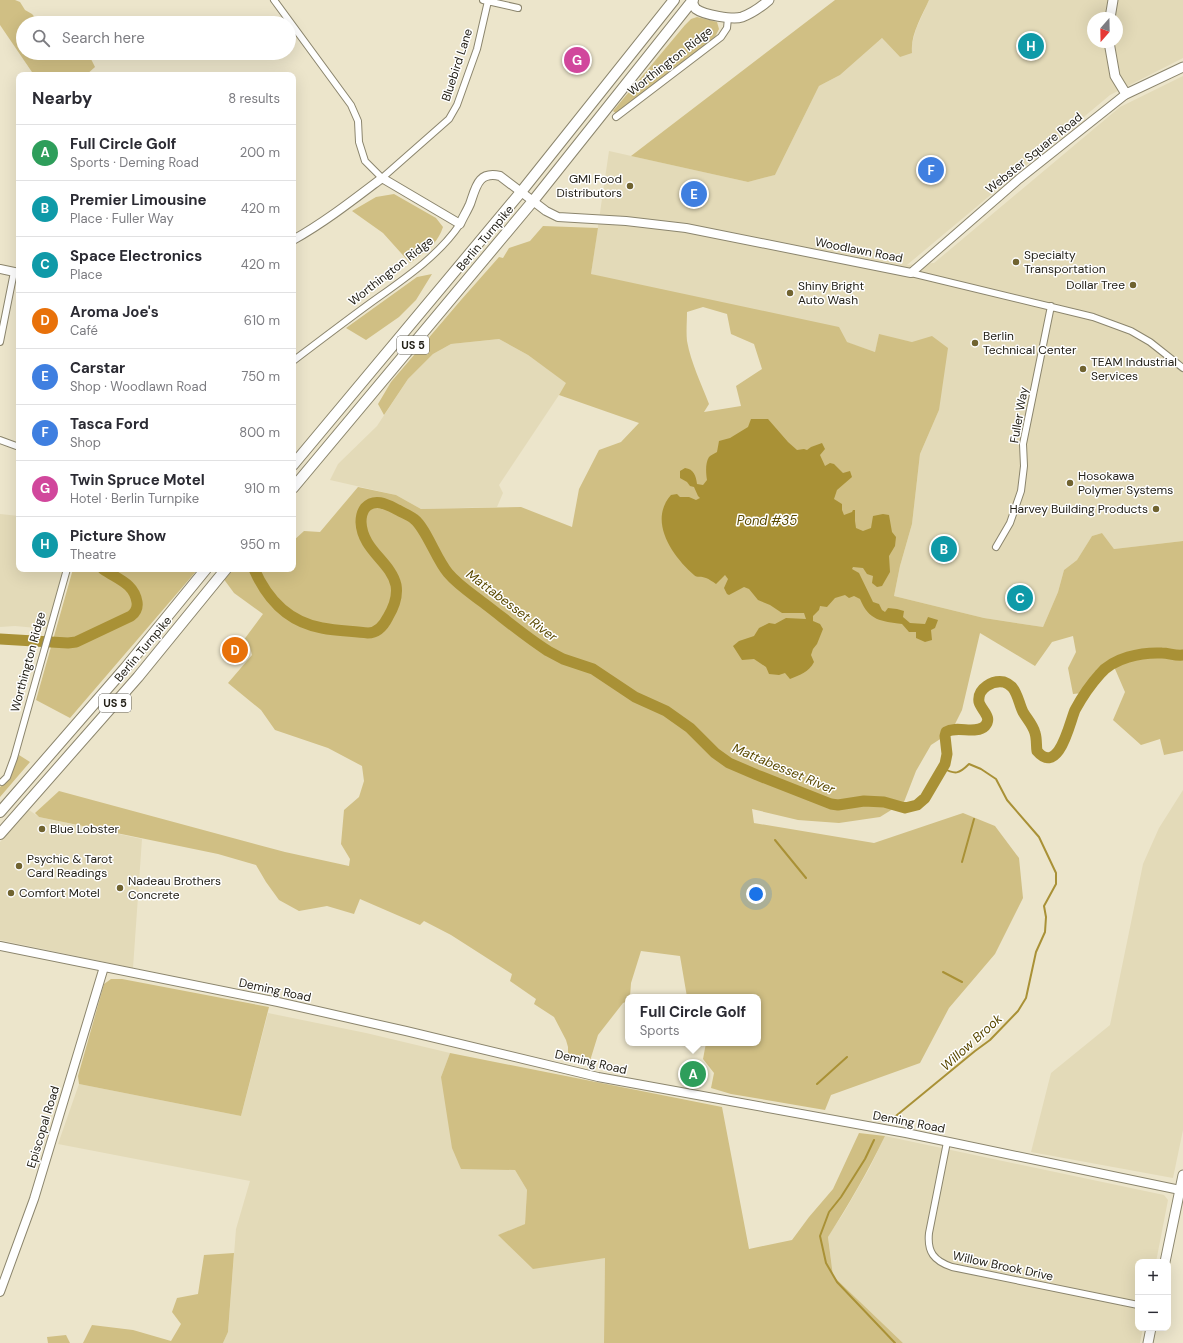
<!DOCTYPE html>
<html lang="en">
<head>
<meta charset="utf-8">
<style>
	body { margin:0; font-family:"DM Sans",sans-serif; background:#f2f2f3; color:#2b2b33 }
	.controls { position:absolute; right:12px; bottom:12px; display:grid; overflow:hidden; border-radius:8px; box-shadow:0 4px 16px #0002 }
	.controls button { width:36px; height:36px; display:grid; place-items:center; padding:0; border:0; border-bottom:1px solid #e1e1e2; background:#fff; color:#2b2b33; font:20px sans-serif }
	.compass { position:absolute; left:1087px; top:12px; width:36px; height:36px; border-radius:50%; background:#fff; box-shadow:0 4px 16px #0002; rotate:200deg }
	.you { position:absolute; left:756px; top:894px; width:14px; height:14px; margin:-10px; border:3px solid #fff; border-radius:50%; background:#1a73e8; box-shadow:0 0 0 6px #1a73e833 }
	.badge { display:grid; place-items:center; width:26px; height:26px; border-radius:50%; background:#0f766e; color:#fff; font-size:13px; font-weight:700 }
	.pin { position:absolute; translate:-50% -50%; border:2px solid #fff; box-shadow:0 1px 4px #0006 }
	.popup { position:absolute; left:625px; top:994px; width:136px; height:52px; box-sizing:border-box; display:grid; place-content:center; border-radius:8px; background:#fff; filter:drop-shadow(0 1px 3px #0005); font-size:13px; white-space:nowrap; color:#7c7c81 }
	.popup b { font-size:15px; color:#2b2b33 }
	.popup::after { content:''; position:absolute; left:50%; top:100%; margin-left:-8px; border:8px solid transparent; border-top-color:#fff }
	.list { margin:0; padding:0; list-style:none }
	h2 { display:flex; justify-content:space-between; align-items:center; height:52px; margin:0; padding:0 16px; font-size:17px }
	h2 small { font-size:13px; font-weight:400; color:#7c7c81 }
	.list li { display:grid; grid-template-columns:26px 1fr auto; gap:12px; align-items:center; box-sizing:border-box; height:56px; padding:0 16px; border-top:1px solid #e1e1e2 }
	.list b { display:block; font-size:15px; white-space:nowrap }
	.list p { margin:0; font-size:13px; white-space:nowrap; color:#7c7c81 }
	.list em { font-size:13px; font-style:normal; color:#7c7c81 }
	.icon { flex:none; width:22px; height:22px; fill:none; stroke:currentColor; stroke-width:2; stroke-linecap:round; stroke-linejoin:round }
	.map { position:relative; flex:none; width:1183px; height:1343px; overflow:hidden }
	.search { position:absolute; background:#fff; box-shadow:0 4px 16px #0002; left:16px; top:16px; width:280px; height:44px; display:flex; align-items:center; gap:10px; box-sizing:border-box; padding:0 14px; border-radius:22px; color:#7c7c81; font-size:15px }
	.panel { position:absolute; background:#fff; box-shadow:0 4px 16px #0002; left:16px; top:72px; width:280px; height:500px; border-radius:8px }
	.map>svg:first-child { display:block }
	.built { fill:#e3dab8; fill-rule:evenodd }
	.green { fill:#d0bf84; fill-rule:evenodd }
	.water { fill:#a99136 }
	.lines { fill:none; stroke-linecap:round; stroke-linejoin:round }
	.stream { stroke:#a99136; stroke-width:2 }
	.river { stroke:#a99136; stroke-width:11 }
	.minor-casing { stroke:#8b856d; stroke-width:8 }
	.tertiary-casing { stroke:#8b856d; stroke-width:10 }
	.secondary-casing { stroke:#8b856d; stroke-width:11 }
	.trunk-casing { stroke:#8b856d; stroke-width:12 }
	.minor { stroke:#fff; stroke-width:6 }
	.tertiary { stroke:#fff; stroke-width:8 }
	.secondary { stroke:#fff; stroke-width:9 }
	.trunk { stroke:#fff; stroke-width:10 }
	.poi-dot { fill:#706330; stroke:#fff; stroke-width:1.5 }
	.labels { text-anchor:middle; stroke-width:3; stroke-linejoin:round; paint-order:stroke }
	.shield { fill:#fff; stroke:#66645d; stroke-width:1 }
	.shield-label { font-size:11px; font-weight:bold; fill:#242118 }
	.street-label { font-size:12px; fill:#242118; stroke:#fff }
	.poi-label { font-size:12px; fill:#242118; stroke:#fff; text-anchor:start }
	.water-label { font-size:13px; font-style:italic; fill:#5a4900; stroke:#fff }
</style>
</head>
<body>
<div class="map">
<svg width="1183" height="1343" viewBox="0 0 1183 1343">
	<rect width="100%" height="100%" fill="#ece5cb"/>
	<!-- built -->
	<path class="built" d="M929,0H1183V58L1110,95L907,265L934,263L1120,107L1183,76V541L1114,549L1102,533L1092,536L1077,560L1064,570L1058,592L1043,627L984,618L894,596L900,566L912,524L920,454L939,410L912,342L879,335L875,352L846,342L591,274L609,151L748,182L775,175L819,86L840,75L882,38L900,57L911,47L916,29ZM1093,18H1117V42H1093Z
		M499,339L528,355L567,383L499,485L503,493L497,507L421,509L396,495L330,480L338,464L377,426L408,379L433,354L451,344Z
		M0,514L19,516V569H63L47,629L15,626L0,627Z
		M1183,790V1130L1173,1178L1031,1152L1051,1073L1110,1025L1143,864L1159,828Z
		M29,810L39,817L142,839L133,968L0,940V842Z
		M268,1013L366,1033L450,1053L441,1077L515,1170L527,1190L525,1224L499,1235L605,1258L604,1343H223L228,1332L236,1229L250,1181L58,1144L79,1084L241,1116Z
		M885,1136L1164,1195L1168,1200L1156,1262H1138V1328H1143L1140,1343H903L833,1276L828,1236L843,1214L869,1169Z"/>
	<!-- green -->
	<path class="green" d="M0,0H15L20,2L25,10L32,14L40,23H23V53H84L91,59L95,67L86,75H34L0,25Z
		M835,0H929C922,16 910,35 912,53L900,57L882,38L840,75L819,86L775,175L748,182L631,156Z
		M697,17L717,22L719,29L715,37L617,114L613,111L685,25L691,19Z
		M394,194L436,218L443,227C437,245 425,252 410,263L383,233L352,211L376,197Z
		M543,226L598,228L591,274L839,327L847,342L875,352L879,334L912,342L932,336L948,348L939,410L920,454L912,524L900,566L894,596L984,618L1043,627L1058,592L1064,570L1077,560L1092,536L1102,533L1114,549L1183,541V751L1164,755L1160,739L1141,745L1113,720L1125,692L1112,662L1083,693L1073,694L1068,668L1076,652L1073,636L1052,642L1035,666L980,633L962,710L951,732L931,745L916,771L904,802L880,817L839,823L798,820L752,809L754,823L874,843L963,813L995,826L1019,858L1023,898L995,954L949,1008L920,1063L831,1095L825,1110L731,1094L711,1088L714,1073L703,1059L706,1043H758V997H687L680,956L641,951L631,983L630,997H628V1001L623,1003L598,1035L589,1064L573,1061L568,1056V1047L566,1040L554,1017L534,1004L536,999L510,981L512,974L451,935L424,921L420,925L360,899L354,914L327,906L299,911L279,900L266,882L256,865L218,854L39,817L35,813L59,791L285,852L349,866L350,859L341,844L344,810L359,797L364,781L362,766L328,748L275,730L261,710L228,683L252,655L250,647L243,641L263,614L234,593L223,578L231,569H293V541L304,531L320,532L358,487L396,495L421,509L521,507L572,527L579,489L599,450L621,442L639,423L559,395L566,383L528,355L499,339L451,344L433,354L408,379L384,415L378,404L391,382L461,300L499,257L503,258L509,248L530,241ZM703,307L727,314L731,334L754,344L762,369L736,386L741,406L704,412L709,404C701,383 691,363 687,341C686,332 687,321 687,312Z
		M432,274L416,300L399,317L366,340L346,328L417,277Z
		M73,569H198L70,718L36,700Z
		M19,755L30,762L0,797V787L8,781Z
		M111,979H122L269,1007L241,1116L79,1084L78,1076L104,984Z
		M450,1053L722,1107L749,1249L792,1240L809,1217L833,1189L859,1133L885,1136C868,1171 849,1204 828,1237L833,1276L903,1343H604L605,1258L533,1269L498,1235L525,1224L527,1190L515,1170L461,1169L452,1148L441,1077Z
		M234,1253L228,1332L223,1343H83L92,1325L133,1330L171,1341L181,1324L172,1312L177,1298L198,1294L204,1255Z
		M66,1335L70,1343H48L47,1337Z"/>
	<!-- water -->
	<path class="water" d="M751,419H768L788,442L797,450L804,449L807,450L811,447L822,443L825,449L820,455L825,466L830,463L834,464L843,473L850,471L852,477L837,490L834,499L842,504V510L844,515L852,512L853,510H855V521L856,528L863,531L871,528L873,516L883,514L889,515L892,532L896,537L895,546L889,556L890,572L882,586L877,587L872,583L873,576L867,574L863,568L853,567L852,569L859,573L873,602L879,604L882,610L885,612L888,608L897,609L904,611L903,617L910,623L925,624L928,617L938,620L935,628L931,630L932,640L925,642L916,638V632H909L902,624C881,621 869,621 860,599L854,596L849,598L845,595L835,598L827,607L820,606L819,610L813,616V621L820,624L823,629L817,644L813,649L811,655L814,662C809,672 800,675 790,679L785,673L779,675L769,674L766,667L754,659L742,660L733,646L739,641L754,636L759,628L769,623L775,624L786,618L806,619L804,613H782L770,605L758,600L749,589L744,587L729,595L727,594L724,588L728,579L725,575L716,584C713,582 709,579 706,578C701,576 697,578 694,575C672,556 648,521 671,495L677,494L680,497H689L696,500L700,498L698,496L694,487L690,486L687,482L680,478V471L685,468C694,469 696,476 697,484L703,485L707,480C706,474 705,463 709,457C711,455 715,453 717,452L719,441L730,438L748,427Z"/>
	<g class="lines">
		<!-- stream -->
		<path class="stream" d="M775,840L806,878
			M962,862L974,819
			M943,972L962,982
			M817,1084L847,1057
			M891,1120L975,1051L990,1040L1018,1011L1026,998L1036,952L1045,932L1046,917L1044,906L1056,884V873L1039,837L1007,800L996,779L981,769L969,764C959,774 955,775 943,768
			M874,1140L865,1159L841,1197L829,1212L820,1236L826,1263L837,1282L895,1343"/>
		<!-- river -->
		<path class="river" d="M254,569C267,599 288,622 322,628C337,631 353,631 368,633C378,633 384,625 388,617C394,607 398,596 396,585C391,562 362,550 361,522C361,517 362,512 365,508C375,497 388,505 398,510C403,513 409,515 414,519C426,528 436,559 448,573C458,585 472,594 485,604C506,620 526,637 548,651L563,659L593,669L635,697L666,711L690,728L715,753L729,763L757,775L831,804L838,805L864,801L884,802L905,808L917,805L925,798L945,764L947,754L945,736L946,732C957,725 976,735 985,726C993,717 981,710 979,702C977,688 993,680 1004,682C1007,683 1010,685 1012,687C1018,694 1019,704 1023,712C1027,719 1033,725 1035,733C1037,739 1036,745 1037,751C1059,777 1070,721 1075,710C1082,697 1090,685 1100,674C1113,658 1141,652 1162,653C1169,653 1175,656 1183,655
			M0,639L68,643L76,642L131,616C136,612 138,608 137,602C134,583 117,579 103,569"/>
		<defs>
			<path id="minor" d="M274,0L351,105L358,121L359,142L365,161L382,178L449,119L457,105L477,49L488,1
				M483,0L518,8
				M616,117L721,37L727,28L728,18
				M911,273L1093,317L1131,331L1150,342L1183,368
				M0,342L14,272
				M293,361C318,342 343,323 369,304C401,281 438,257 460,224
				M0,440L19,447
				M996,547L1010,523L1021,491L1024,466L1023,444L1051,306
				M2,782L7,777L14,758L67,569
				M947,1142L929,1233C927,1252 934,1261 952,1267L1138,1305"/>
			<path id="tertiary" d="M293,240C325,222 353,200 382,178L460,224C463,217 467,211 470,204C476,187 478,171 500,176L546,211L558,217L626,221L686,228L911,273L1019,179L1126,94
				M0,269L19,273
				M0,946L278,1002L406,1031L598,1077L906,1133L1180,1190
				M0,1292L34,1199L104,967"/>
			<path id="secondary" d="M692,1C693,4 694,7 696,9C704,15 733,20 742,17C753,13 761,7 769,0
				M1110,18L1113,0
				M1109,42L1115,76L1126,94L1183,67
				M1165,1262L1183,1175
				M1148,1343L1151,1328"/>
			<path id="trunk" d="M293,465L521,192L674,0
				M293,488L533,201L693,0
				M0,812L126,667L206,569
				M0,834L138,677L226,569"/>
		</defs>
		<!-- minor casing -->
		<use href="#minor" class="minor-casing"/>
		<!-- tertiary casing -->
		<use href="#tertiary" class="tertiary-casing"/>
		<!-- secondary casing -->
		<use href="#secondary" class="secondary-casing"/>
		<!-- trunk casing -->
		<use href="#trunk" class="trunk-casing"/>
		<!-- minor -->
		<use href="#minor" class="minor"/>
		<!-- tertiary -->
		<use href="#tertiary" class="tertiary"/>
		<!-- secondary -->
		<use href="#secondary" class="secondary"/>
		<!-- trunk -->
		<use href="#trunk" class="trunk"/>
	</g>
	<!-- markers -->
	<g class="poi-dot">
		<circle cx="630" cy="186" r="4"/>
		<circle cx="1016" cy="262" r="4"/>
		<circle cx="1133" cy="285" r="4"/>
		<circle cx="790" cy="293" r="4"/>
		<circle cx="975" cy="343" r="4"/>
		<circle cx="1083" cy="369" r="4"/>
		<circle cx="1070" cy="483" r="4"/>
		<circle cx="1156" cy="509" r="4"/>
		<circle cx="42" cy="829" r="4"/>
		<circle cx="19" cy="866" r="4"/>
		<circle cx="120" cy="888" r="4"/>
		<circle cx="11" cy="893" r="4"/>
	</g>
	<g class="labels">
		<!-- shield labels -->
		<g class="shield">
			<rect x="397" y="336" width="32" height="18" rx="3"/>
			<rect x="99" y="694" width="32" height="18" rx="3"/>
		</g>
		<g class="shield-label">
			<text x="413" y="349">US 5</text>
			<text x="115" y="707">US 5</text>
		</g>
		<!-- street labels -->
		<g class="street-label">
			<text transform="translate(670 61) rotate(-38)" y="4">Worthington Ridge</text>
			<text transform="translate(457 65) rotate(-72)" y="4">Bluebird Lane</text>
			<text transform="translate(1034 153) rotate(-39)" y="4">Webster Square Road</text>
			<text transform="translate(485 238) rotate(-50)" y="4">Berlin Turnpike</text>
			<text transform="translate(859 250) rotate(11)" y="4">Woodlawn Road</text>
			<text transform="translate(391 271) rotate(-38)" y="4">Worthington Ridge</text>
			<text transform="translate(1019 415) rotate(-80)" y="4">Fuller Way</text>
			<text transform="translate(143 649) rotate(-50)" y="4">Berlin Turnpike</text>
			<text transform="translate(28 662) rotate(-75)" y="4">Worthington Ridge</text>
			<text transform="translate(275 990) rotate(12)" y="4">Deming Road</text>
			<text transform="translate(591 1062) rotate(13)" y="4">Deming Road</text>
			<text transform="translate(909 1122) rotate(11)" y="4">Deming Road</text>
			<text transform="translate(43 1127) rotate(-73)" y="4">Episcopal Road</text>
			<text transform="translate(1003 1266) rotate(12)" y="4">Willow Brook Drive</text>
		</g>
		<!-- poi labels -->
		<g class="poi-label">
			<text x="622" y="183" text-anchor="end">GMI Food<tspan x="622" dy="14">Distributors</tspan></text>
			<text x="1024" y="259">Specialty<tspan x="1024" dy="14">Transportation</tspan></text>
			<text x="1125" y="289" text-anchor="end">Dollar Tree</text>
			<text x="798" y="290">Shiny Bright<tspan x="798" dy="14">Auto Wash</tspan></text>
			<text x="983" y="340">Berlin<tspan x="983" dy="14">Technical Center</tspan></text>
			<text x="1091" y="366">TEAM Industrial<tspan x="1091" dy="14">Services</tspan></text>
			<text x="1078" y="480">Hosokawa<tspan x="1078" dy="14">Polymer Systems</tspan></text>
			<text x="1148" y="513" text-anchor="end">Harvey Building Products</text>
			<text x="50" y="833">Blue Lobster</text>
			<text x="27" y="863">Psychic &amp; Tarot<tspan x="27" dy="14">Card Readings</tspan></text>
			<text x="128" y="885">Nadeau Brothers<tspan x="128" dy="14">Concrete</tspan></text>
			<text x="19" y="897">Comfort Motel</text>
		</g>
		<!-- water labels -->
		<g class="water-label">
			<text x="767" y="525">Pond #35</text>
			<text transform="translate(512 605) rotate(37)" y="5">Mattabesset River</text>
			<text transform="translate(784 768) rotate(23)" y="5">Mattabesset River</text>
			<text transform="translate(971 1042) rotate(-42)" y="5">Willow Brook</text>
		</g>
	</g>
</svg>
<div class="controls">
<button>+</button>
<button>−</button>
</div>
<svg class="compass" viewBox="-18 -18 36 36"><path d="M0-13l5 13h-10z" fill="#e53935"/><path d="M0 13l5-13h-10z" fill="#7c7c81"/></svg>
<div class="you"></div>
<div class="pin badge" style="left:693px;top:1074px;background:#2e9e5b">A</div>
<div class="popup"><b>Full Circle Golf</b>Sports</div>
<div class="pin badge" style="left:944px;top:549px;background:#0f9aa8">B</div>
<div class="pin badge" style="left:1020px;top:598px;background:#0f9aa8">C</div>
<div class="pin badge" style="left:235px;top:650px;background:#e8710a">D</div>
<div class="pin badge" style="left:694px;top:194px;background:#3f7fe0">E</div>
<div class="pin badge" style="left:931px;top:170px;background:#3f7fe0">F</div>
<div class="pin badge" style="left:577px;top:60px;background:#d1479c">G</div>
<div class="pin badge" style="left:1031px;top:46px;background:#0f9aa8">H</div>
<div class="search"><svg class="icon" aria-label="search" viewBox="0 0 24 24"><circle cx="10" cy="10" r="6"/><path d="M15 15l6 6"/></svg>Search here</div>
<section class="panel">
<h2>Nearby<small>8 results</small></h2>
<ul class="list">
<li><span class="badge" style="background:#2e9e5b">A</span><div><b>Full Circle Golf</b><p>Sports · Deming Road</p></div><em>200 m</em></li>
<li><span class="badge" style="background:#0f9aa8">B</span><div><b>Premier Limousine</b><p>Place · Fuller Way</p></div><em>420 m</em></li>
<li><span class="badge" style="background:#0f9aa8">C</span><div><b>Space Electronics</b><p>Place</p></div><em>420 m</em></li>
<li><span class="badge" style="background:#e8710a">D</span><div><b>Aroma Joe's</b><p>Café</p></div><em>610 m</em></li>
<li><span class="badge" style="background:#3f7fe0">E</span><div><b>Carstar</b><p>Shop · Woodlawn Road</p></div><em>750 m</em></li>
<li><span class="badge" style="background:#3f7fe0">F</span><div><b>Tasca Ford</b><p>Shop</p></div><em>800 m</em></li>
<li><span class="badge" style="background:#d1479c">G</span><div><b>Twin Spruce Motel</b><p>Hotel · Berlin Turnpike</p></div><em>910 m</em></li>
<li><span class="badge" style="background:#0f9aa8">H</span><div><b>Picture Show</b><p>Theatre</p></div><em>950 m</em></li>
</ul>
</section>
</div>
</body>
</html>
